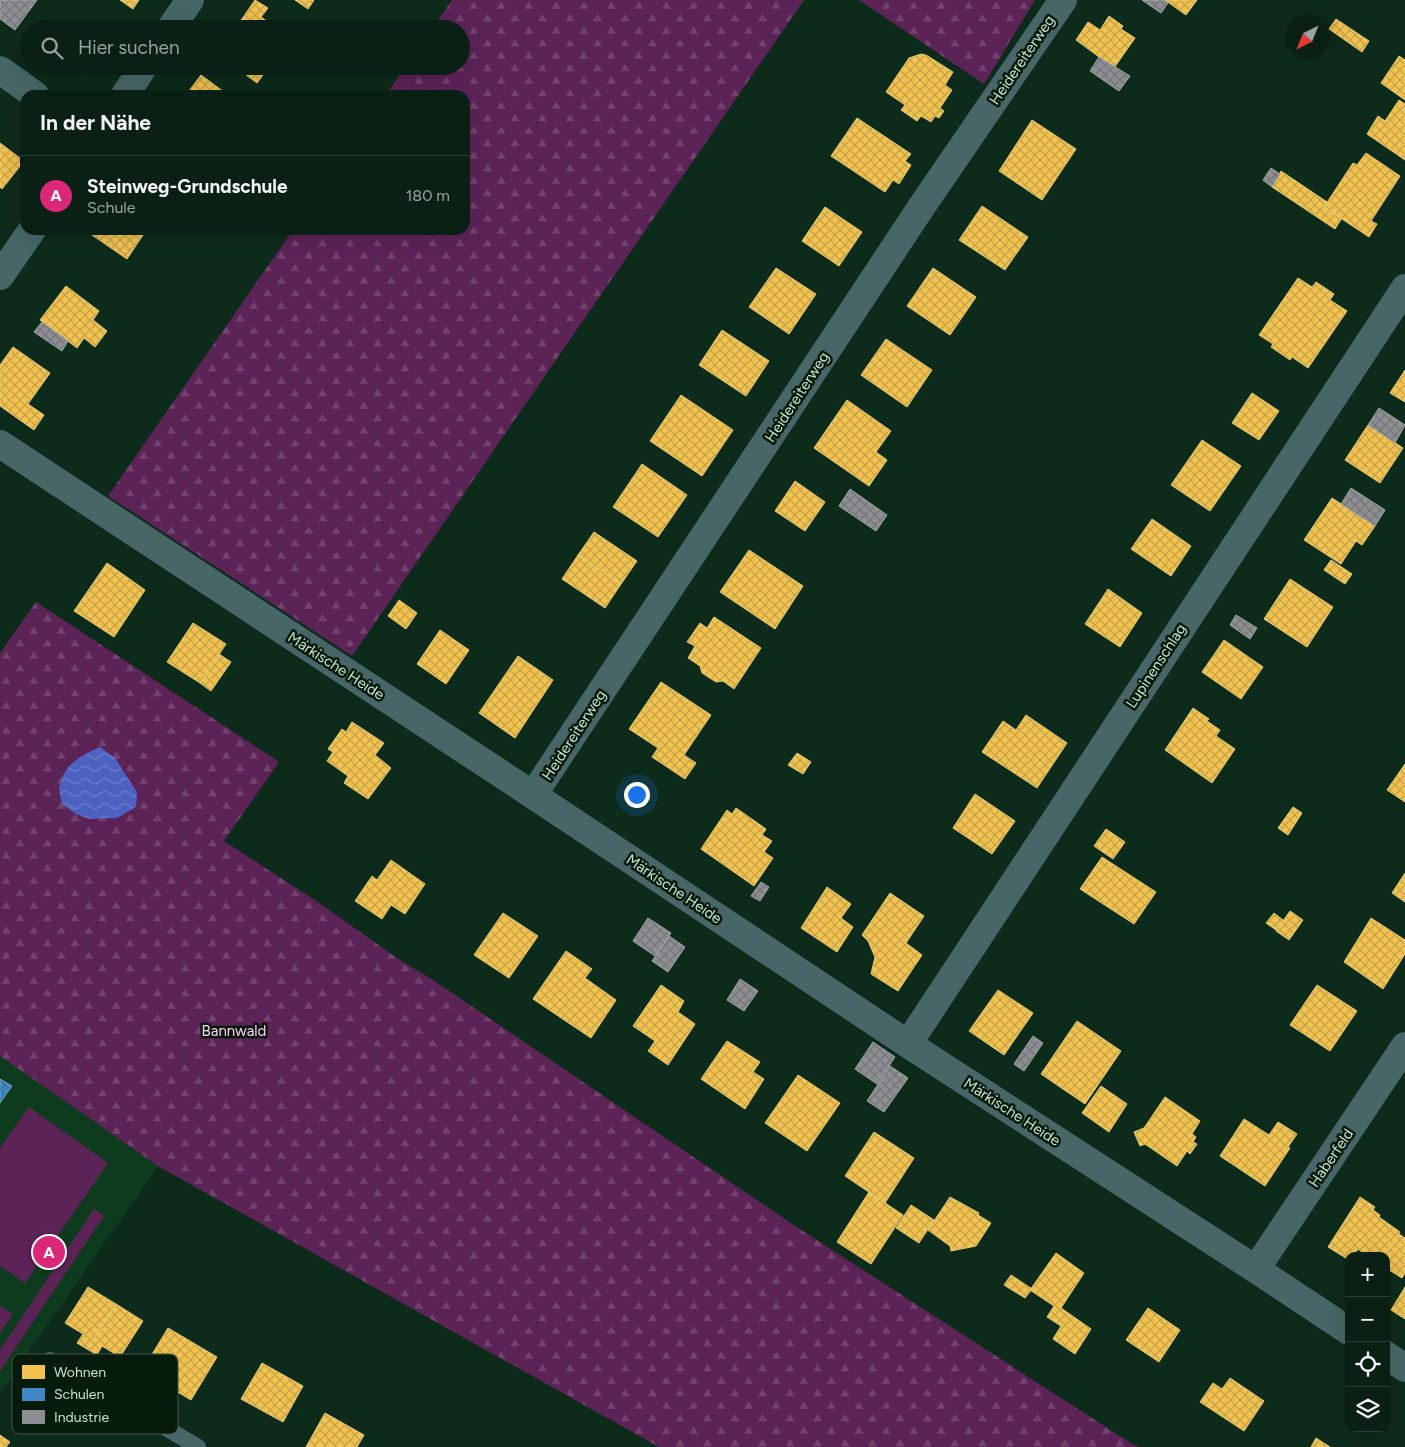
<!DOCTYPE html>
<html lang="de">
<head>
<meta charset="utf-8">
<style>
	body { margin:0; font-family:Figtree,sans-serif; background:#182d22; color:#f1f3f6 }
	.controls { position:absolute; right:15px; bottom:15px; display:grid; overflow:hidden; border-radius:10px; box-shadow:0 5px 20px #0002 }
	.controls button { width:45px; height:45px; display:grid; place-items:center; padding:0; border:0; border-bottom:1px solid #2a3e34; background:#0a2014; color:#f1f3f6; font:25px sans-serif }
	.compass { position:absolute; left:1285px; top:15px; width:45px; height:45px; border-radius:50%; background:#0a2014; box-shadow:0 5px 20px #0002; rotate:223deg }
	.you { position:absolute; left:636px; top:794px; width:18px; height:18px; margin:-12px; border:4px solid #fff; border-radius:50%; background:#1a73e8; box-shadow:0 0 0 8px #1a73e833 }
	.badge { display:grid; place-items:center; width:32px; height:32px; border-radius:50%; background:#db2777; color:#fff; font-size:16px; font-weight:700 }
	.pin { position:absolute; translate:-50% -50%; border:2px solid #fff; box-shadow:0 1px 5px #0006 }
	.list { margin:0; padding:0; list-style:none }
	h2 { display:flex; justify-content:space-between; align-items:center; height:65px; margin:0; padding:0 20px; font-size:21px }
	h2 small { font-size:16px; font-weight:400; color:#99a3a0 }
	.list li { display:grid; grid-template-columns:32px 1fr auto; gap:15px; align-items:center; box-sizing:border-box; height:80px; padding:0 20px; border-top:1px solid #2a3e34 }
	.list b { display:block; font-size:19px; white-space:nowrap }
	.list p { margin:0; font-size:16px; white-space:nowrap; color:#99a3a0 }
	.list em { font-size:16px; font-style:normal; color:#99a3a0 }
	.icon { flex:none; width:28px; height:28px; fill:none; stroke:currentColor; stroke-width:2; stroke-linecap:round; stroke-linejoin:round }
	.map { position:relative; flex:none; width:1405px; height:1447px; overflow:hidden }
	.search { position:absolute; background:#0a2014; box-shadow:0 5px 20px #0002; left:20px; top:20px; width:450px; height:55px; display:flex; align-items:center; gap:12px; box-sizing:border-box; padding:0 18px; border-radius:28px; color:#99a3a0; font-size:19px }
	.panel { position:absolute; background:#0a2014; box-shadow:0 5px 20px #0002; left:20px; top:90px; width:450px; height:145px; border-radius:15px }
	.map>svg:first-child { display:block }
	.built { fill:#0e3b1e }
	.green { fill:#5c2357 }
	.forest { fill:url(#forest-firs) }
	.water { fill:url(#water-waves) }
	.homes { fill:url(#homes-cross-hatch); stroke:#e5cb74 }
	.schools { fill:url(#schools-cross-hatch); stroke:#68a3c8 }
	.industry { fill:url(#industry-cross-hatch); stroke:#9fa7a4 }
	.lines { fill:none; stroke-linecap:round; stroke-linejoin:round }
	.service { stroke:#486667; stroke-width:16 }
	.minor { stroke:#486667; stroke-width:28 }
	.labels { text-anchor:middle; stroke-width:5; stroke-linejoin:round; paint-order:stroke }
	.street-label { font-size:15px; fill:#c8e3ce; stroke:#061b0c }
	.park-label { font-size:15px; fill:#feccf5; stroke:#061b0c }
	.key { fill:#061b0c; stroke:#405746; stroke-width:1 }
	.key-label { font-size:14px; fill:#c8e3ce }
</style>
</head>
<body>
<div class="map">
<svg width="1405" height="1447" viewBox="0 0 1405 1447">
	<defs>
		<pattern id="forest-firs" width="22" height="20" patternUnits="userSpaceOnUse" patternTransform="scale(1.25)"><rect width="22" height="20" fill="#5c2357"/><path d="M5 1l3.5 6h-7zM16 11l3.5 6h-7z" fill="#72436e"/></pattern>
		<pattern id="water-waves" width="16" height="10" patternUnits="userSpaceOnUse" patternTransform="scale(1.25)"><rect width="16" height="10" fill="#4d62c0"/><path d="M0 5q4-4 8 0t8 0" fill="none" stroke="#6d80ca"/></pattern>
		<pattern id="homes-cross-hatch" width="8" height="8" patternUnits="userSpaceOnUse" patternTransform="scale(1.25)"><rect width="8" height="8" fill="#f2c14e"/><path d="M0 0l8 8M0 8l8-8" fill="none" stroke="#c4a24a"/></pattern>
		<pattern id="schools-cross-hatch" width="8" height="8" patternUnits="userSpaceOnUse" patternTransform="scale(1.25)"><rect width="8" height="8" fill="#3f88c5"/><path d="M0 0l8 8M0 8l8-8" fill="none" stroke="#3e7096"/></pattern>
		<pattern id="industry-cross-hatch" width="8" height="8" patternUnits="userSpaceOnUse" patternTransform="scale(1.25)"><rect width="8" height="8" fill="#8d8d92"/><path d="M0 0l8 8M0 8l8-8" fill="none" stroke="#757779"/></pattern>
	</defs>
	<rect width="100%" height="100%" fill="#0d2b1a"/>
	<!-- built -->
	<path class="built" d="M0,1056L158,1166L0,1393Z"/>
	<!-- green -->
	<path class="green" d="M29,1107L108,1163L25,1283L0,1266V1148Z
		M94,1209L104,1216L0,1371V1350Z
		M0,1306L13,1314L0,1333Z"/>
	<!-- forest -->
	<path class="forest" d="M452,0H804L352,656L108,496L293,230H465V95H386L406,66H461V29H432Z
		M859,0H1035L984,84Z
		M36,602L279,762L224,841L319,903L404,963L433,980L795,1226L1132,1444L1139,1447H659L158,1166L0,1056V653Z"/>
	<!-- water -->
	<path class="water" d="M100,747L115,758L137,792L136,807L117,818L89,819L76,814L62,804C61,798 58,790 60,784C65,763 83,755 100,747Z"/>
	<!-- homes -->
	<path class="homes" d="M120,0H139L133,9Z
		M255,0L268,8L261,17L275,27L274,29H235Z
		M295,0H314L308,9Z
		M1165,0H1197L1186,15Z
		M1109,16L1123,26L1121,29L1135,38L1114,68L1076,40L1088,22L1100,30Z
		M1336,19L1369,41L1362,52L1329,29Z
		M921,54L926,55L953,72L945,85L952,90L940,108L944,111L939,118L935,116L931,122L921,116L917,121L901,110L905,105L886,92L909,58Z
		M1399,56L1405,60V100L1381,83Z
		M71,66H90L83,75Z
		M234,66H265L268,68L257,83Z
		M201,75L228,95H186Z
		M1399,100L1405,104V160L1367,134L1378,116L1385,121Z
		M857,118L911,154L905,161L911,165L899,184L893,180L885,192L831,156Z
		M1032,120L1076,149L1042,200L999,171Z
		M0,143L24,161L2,189L0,187Z
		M1366,153L1400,176L1371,221L1377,224L1369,237L1324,207L1353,163L1357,165Z
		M1281,171L1327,202L1324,207L1342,218L1335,229L1272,187Z
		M982,206L1028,237L1005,270L959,240Z
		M825,207L862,232L839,266L802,241Z
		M95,230H137L143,235L127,259L92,235Z
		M776,268L816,294L789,334L749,307Z
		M933,268L976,297L950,335L907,306Z
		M1298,278L1312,287L1316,282L1334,294L1330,300L1347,311L1308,368L1292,357L1290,360L1271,347L1273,344L1259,335Z
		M66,286L99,311L93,320L107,331L95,347L84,338L77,348L40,320Z
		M722,330L769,361L746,396L699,365Z
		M886,339L932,370L907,407L861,375Z
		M13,347L50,373L28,404L44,415L34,430L0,406V365Z
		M1405,370V402L1390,393Z
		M1252,393L1279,411L1259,440L1232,423Z
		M681,395L733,430L702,476L650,441Z
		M847,400L891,431L876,452L887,460L869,486L814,448Z
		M1368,425L1403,448L1380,483L1345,460Z
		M1202,440L1241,466L1210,511L1171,485Z
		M642,464L687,495L658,537L613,507Z
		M795,481L825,502L805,531L775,511Z
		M1332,498L1375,526L1362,545L1356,541L1341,564L1304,540Z
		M1152,519L1191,546L1171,576L1131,549Z
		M594,532L637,561L621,584L578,555Z
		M749,550L803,586L775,629L720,592Z
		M578,555L621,584L605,608L562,579Z
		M1331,560L1352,574L1345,584L1324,570Z
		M107,563L145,590L114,637L74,611Z
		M1290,579L1333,607L1307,647L1264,619Z
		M1108,589L1142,613L1120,647L1085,624Z
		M399,600L417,613L406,629L388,616Z
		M714,617L761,648L734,689L723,681L716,682L702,673L700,666L688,658L695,646L687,642L700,623L707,628Z
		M193,623L226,644L200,683L167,662Z
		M440,630L469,650L446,684L417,664Z
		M1224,640L1263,667L1241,699L1202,672Z
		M219,654L231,662L211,691L200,683Z
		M518,656L553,680L515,738L479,713Z
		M661,682L711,715L684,755L696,763L685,779L652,757L658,748L629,729Z
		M1193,708L1209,719L1207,721L1220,730L1216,736L1235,749L1212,783L1165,750Z
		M1026,715L1067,743L1037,788L982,752L1003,721L1016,730Z
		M352,722L384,743L375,755L391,768L368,799L344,783L348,776L327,761L333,752L328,749L342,729L346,732Z
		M797,753L811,762L803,774L788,765Z
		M1405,764V802L1387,790Z
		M975,794L1015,821L992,854L953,828Z
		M1293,807L1302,813L1288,835L1278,828Z
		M736,808L766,829L762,835L772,841L764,852L773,858L754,886L701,849L727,810L732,814Z
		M1106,829L1125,842L1113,859L1094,846Z
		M1102,857L1156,892L1134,924L1080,889Z
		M391,860L425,884L405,914L391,905L382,919L355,901L372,876L377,880Z
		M1405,873V902L1392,893Z
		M827,887L851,904L841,918L853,927L837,952L801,928Z
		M890,893L924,916L906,943L922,955L898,991L871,974L875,957L868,941L862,935Z
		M1290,911L1303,920L1289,940L1276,931Z
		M503,913L538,936L509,978L474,955Z
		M1274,913L1283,920L1276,930L1266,923Z
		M1371,918L1405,940V954L1383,989L1344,962Z
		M566,951L592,969L585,978L616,1000L591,1038L533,999Z
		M661,985L684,1001L678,1012L695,1024L668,1065L648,1051L655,1041L633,1026Z
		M1317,985L1357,1011L1330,1051L1290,1025Z
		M998,990L1033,1013L1004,1055L969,1031Z
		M1077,1021L1121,1051L1085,1104L1041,1074Z
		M727,1041L760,1062L753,1072L764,1079L745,1109L701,1079Z
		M798,1075L840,1103L807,1151L765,1123Z
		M1101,1086L1127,1104L1109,1132L1082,1113Z
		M1165,1097L1200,1121L1192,1134L1196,1137L1193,1142L1197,1144L1190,1154L1187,1151L1177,1166L1145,1144L1140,1146L1134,1132L1144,1128Z
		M1244,1119L1269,1135L1278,1122L1297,1134L1288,1147L1290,1148L1265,1186L1220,1156Z
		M874,1132L914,1158L885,1203L845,1176Z
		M869,1192L903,1215L871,1264L837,1242Z
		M950,1197L979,1213L978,1215L991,1223L976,1246L951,1251L950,1246L928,1230Z
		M1360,1197L1375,1207L1373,1210L1380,1215L1379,1217L1400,1232L1384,1256H1367L1358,1249L1353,1256H1349V1260L1328,1247Z
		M911,1205L934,1220L919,1243L896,1228Z
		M1399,1234L1405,1238V1273L1402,1278L1386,1268V1256H1384Z
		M1056,1253L1084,1273L1061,1308L1091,1329L1075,1354L1053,1339L1061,1326L1047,1317L1054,1306L1030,1290Z
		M1011,1275L1032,1289L1025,1298L1004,1285Z
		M88,1287L116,1304L87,1349L77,1343L83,1334L65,1323Z
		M1405,1287V1319L1391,1310Z
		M116,1304L143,1321L120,1357L102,1346L97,1355L87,1349Z
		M1148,1308L1180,1330L1159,1362L1126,1340Z
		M168,1328L217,1357L191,1400L142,1371Z
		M262,1363L303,1386L283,1422L241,1399Z
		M1230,1378L1264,1401L1244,1431L1200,1402L1213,1383L1222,1389Z
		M325,1413L364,1435L357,1447H306Z
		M0,1435L10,1442L6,1447H0Z
		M1316,1438L1330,1447H1311Z"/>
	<!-- schools -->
	<path class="schools" d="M0,1079L12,1086L0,1103Z"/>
	<!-- industry -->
	<path class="industry" d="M0,0H37L15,30L0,19Z
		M1142,0H1165L1168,3L1161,13Z
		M1099,57L1130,76L1119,91L1090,71Z
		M1271,168L1280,174L1272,187L1263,180Z
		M42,322L68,341L62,351L34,332Z
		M1379,408L1405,425L1395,443L1368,425Z
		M1351,488L1385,510L1375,526L1341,504Z
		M850,489L887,515L876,531L839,506Z
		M1236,615L1257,628L1250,639L1230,625Z
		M761,882L769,887L760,901L751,896Z
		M648,918L671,933L655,956L633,941Z
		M669,936L685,947L668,972L652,961Z
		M740,979L758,991L744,1011L727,1000Z
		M1033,1036L1043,1043L1024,1071L1014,1064Z
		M873,1042L895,1057L877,1084L855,1069Z
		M890,1066L908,1078L884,1112L867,1101Z"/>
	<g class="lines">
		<!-- service -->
		<path class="service" d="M50,1360L198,1447"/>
		<!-- minor -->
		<path class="minor" d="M170,29L190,0
			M0,70L35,95
			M125,95L144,66
			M0,276L32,230
			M0,444L533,795L908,1044L1260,1272L1349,1331
			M533,795L922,206L1063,0
			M908,1044L1405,288
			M1256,1269L1405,1046
			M1386,1355L1405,1368"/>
	</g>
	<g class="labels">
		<!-- street labels -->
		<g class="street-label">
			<text transform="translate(1022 60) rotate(-56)" y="5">Heidereiterweg</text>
			<text transform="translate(797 397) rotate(-57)" y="5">Heidereiterweg</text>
			<text transform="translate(336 666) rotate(33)" y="5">Märkische Heide</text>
			<text transform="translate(1156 666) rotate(-57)" y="5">Lupinenschlag</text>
			<text transform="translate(574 735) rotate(-57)" y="5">Heidereiterweg</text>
			<text transform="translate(674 889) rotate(34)" y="5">Märkische Heide</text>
			<text transform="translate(1012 1112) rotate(33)" y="5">Märkische Heide</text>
			<text transform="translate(1331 1158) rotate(-56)" y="5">Haberfeld</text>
		</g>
		<!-- park labels -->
		<g class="park-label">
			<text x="234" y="1036">Bannwald</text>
		</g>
	</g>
	<!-- legend -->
	<rect x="12" y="1354" width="166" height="80" rx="8" class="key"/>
	<rect x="22" y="1365" width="23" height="14" fill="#f2c14e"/>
	<rect x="22" y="1388" width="23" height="13" fill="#3f88c5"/>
	<rect x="22" y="1410" width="23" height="14" fill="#8d8d92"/>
	<g class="key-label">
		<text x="54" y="1377">Wohnen</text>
		<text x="54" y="1399">Schulen</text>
		<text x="54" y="1422">Industrie</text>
	</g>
</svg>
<div class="controls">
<button>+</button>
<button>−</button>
<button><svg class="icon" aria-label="locate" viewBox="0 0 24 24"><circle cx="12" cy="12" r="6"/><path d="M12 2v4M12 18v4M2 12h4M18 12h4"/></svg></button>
<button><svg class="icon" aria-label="layers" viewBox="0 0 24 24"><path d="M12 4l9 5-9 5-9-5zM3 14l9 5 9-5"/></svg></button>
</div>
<svg class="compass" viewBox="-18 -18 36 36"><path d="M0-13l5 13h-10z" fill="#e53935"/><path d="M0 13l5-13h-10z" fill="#99a3a0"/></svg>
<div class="you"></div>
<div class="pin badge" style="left:49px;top:1252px">A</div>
<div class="search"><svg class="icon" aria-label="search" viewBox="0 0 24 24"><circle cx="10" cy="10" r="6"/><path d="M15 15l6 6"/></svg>Hier suchen</div>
<section class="panel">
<h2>In der Nähe<small></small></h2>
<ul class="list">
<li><span class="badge">A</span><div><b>Steinweg-Grundschule</b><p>Schule</p></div><em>180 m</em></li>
</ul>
</section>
</div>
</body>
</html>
